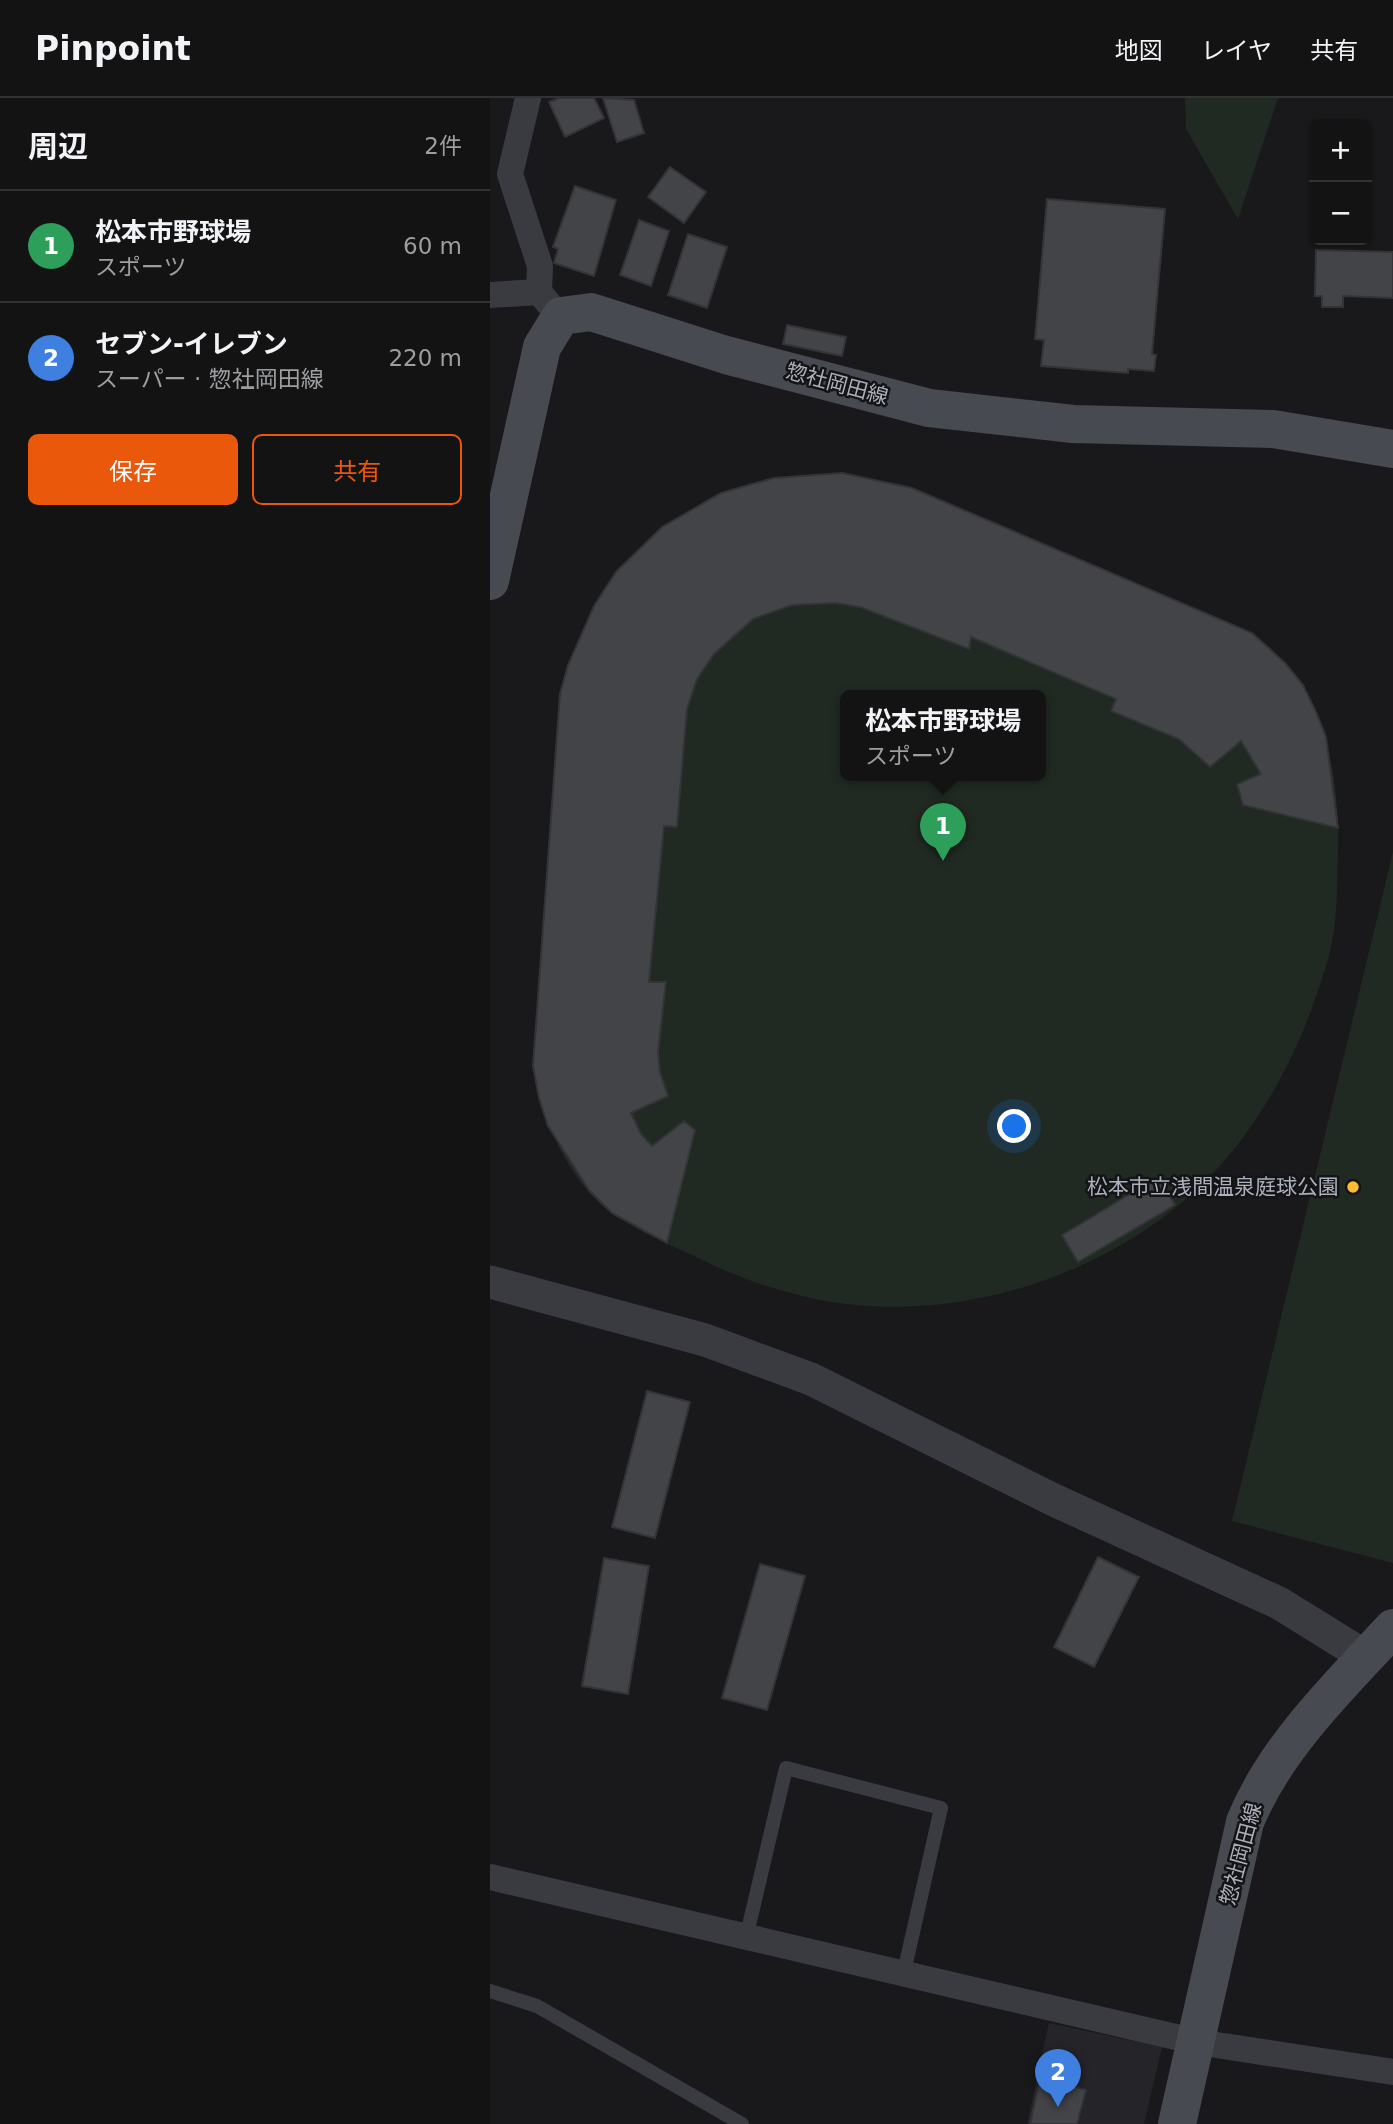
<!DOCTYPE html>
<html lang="ja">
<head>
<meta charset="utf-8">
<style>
	body { margin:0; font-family:"DejaVu Sans","Noto Sans JP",sans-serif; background:#202022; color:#f1f3f6 }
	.controls { position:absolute; right:21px; top:21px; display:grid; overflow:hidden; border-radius:10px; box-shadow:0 2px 5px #0004 }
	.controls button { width:63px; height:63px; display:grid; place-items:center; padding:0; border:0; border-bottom:2px solid #323234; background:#131314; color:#f1f3f6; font:35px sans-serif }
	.you { position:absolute; left:525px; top:1029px; width:24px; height:24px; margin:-18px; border:5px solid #fff; border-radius:50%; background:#1a73e8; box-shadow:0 0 0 10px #1a73e833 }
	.badge { display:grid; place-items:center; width:46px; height:46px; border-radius:50%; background:#ea580c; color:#fff; font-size:23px; font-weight:700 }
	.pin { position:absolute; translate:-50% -58px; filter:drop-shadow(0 2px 4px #0008) }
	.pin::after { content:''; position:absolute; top:37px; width:24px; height:21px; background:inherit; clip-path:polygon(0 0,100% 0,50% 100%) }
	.popup { position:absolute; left:350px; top:592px; width:206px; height:91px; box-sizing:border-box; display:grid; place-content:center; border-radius:10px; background:#131314; filter:drop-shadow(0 2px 5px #0005); font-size:23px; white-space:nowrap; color:#9d9ea0 }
	.popup b { font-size:26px; color:#f1f3f6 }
	.popup::after { content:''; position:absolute; left:50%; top:100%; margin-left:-14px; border:14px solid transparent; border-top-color:#131314 }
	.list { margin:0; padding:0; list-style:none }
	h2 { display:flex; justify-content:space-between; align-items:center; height:91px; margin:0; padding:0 28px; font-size:30px }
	h2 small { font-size:23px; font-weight:400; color:#9d9ea0 }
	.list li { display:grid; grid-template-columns:46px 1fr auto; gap:21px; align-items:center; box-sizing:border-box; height:112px; padding:0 28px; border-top:2px solid #323234 }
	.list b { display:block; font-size:26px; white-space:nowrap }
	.list p { margin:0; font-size:23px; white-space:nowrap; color:#9d9ea0 }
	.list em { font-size:23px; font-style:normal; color:#9d9ea0 }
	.actions { display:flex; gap:14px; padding:21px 28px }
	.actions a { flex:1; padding:16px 0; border:2px solid #ea580c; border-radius:10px; text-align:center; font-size:24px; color:#ea580c }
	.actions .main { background:#ea580c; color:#fff }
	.map { position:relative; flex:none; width:903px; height:2026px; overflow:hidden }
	header { display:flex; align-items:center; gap:42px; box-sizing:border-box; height:98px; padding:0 35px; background:#131314; border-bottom:2px solid #323234 }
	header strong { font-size:33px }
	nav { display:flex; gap:38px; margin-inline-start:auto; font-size:24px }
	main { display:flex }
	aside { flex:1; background:#131314 }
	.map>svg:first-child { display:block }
	.built { fill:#252529 }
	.green { fill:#202a22; fill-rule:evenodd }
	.building { fill:#434448; stroke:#333338; stroke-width:2 }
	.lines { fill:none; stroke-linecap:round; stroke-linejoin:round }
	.service { stroke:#3a3b41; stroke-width:14 }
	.minor { stroke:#3a3b41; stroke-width:26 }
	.tertiary { stroke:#3a3b41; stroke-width:33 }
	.secondary { stroke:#484a51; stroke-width:38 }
	.poi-dot { fill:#fbbc31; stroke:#141416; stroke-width:2.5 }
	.labels { text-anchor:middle; stroke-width:5; stroke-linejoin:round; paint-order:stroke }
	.street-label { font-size:21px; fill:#abb0bc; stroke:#141416 }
	.poi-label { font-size:21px; fill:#abb0bc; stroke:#141416; text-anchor:end }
</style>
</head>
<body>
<header>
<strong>Pinpoint</strong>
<nav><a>地図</a><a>レイヤ</a><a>共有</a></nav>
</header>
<main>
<aside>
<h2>周辺<small>2件</small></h2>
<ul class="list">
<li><span class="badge" style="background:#2e9e5b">1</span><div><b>松本市野球場</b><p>スポーツ</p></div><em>60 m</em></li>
<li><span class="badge" style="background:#3f7fe0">2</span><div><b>セブン-イレブン</b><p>スーパー · 惣社岡田線</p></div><em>220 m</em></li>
</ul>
<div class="actions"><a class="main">保存</a><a>共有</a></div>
</aside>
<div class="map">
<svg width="903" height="2026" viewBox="0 0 903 2026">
	<rect width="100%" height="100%" fill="#19191b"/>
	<!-- built -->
	<path class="built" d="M559,1925L672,1949L654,2026H537Z"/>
	<!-- green -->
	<path class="green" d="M695,0H788L748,121L696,31Z
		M352,375L422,390L762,535C831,585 850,670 848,751C847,786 848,825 839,858C819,928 790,993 745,1050C653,1166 487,1227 341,1204C294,1196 248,1180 206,1159C178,1146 148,1133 123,1116C77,1083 53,1022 43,968L70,596C91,519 129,454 199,414C209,407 220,399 231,395C270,379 311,377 352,375ZM355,597H551V677H355Z
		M903,754V1465L742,1423Z"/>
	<!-- building -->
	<path class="building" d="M69,0H104L114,20L75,39L59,4Z
		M113,0L144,2L154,35L127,44Z
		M180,69L216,94L194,125L158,99Z
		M85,88L126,102L104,178L64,165L68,151L63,149Z
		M557,101L675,111L662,256L666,257L664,273L638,271V275L551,268L554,242L545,241Z
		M149,122L179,133L161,188L130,177Z
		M198,136L237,149L217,210L178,197Z
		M826,152L903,154V200L853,198V209H832V198H825Z
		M297,227L356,239L352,258L293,246Z
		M352,375L422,390L762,535L795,565L813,587L826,614L836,639L848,730L753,707L747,686L771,676L751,643L720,669L689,641L621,613L626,601L481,539L479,551L370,509L346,505L302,507L263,521L224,556L207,581L197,611L187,729L174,728L159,884H176L168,954L170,974L178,998L141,1015L151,1036L162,1048L194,1023L205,1032L177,1145L122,1115L99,1092L58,1028L49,1000L43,968L70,596L78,567L104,508L126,474L172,429L231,395L284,380Z
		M668,1079L685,1107L588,1164L572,1137Z
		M157,1293L200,1304L165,1440L122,1429Z
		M608,1459L649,1479L604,1569L564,1549Z
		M114,1460L159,1468L138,1596L92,1588Z
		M270,1466L315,1478L277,1612L232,1600Z
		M551,1976L577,1983L579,1987L596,1992L587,2026H540Z"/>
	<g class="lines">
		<!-- service -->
		<path class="service" d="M257,1836L296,1670L451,1710L414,1874
			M0,1893L47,1908L252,2026"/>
		<!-- minor -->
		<path class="minor" d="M38,0L20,76L50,168L49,194
			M0,197L49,194L59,206
			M0,1779L707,1944L903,1974"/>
		<!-- tertiary -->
		<path class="tertiary" d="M0,1184L215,1242L321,1281L564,1402L789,1505L876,1559"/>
		<!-- secondary -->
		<path class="secondary" d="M0,483L52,249L71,218L101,214L236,257L439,310L583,326L783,331L903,351
			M687,2026L755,1724C785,1650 849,1588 903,1530"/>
	</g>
	<!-- markers -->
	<circle class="poi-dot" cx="863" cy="1089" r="7"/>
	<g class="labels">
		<!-- street labels -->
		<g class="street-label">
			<text transform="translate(347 286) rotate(15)" y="7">惣社岡田線</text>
			<text transform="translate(751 1756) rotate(-75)" y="7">惣社岡田線</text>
		</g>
		<!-- poi labels -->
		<g class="poi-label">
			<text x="849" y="1096">松本市立浅間温泉庭球公園</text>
		</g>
	</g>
</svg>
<div class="controls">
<button>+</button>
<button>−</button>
</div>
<div class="you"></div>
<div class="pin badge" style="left:453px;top:763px;background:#2e9e5b">1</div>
<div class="popup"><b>松本市野球場</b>スポーツ</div>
<div class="pin badge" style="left:568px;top:2009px;background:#3f7fe0">2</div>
</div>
</main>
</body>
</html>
